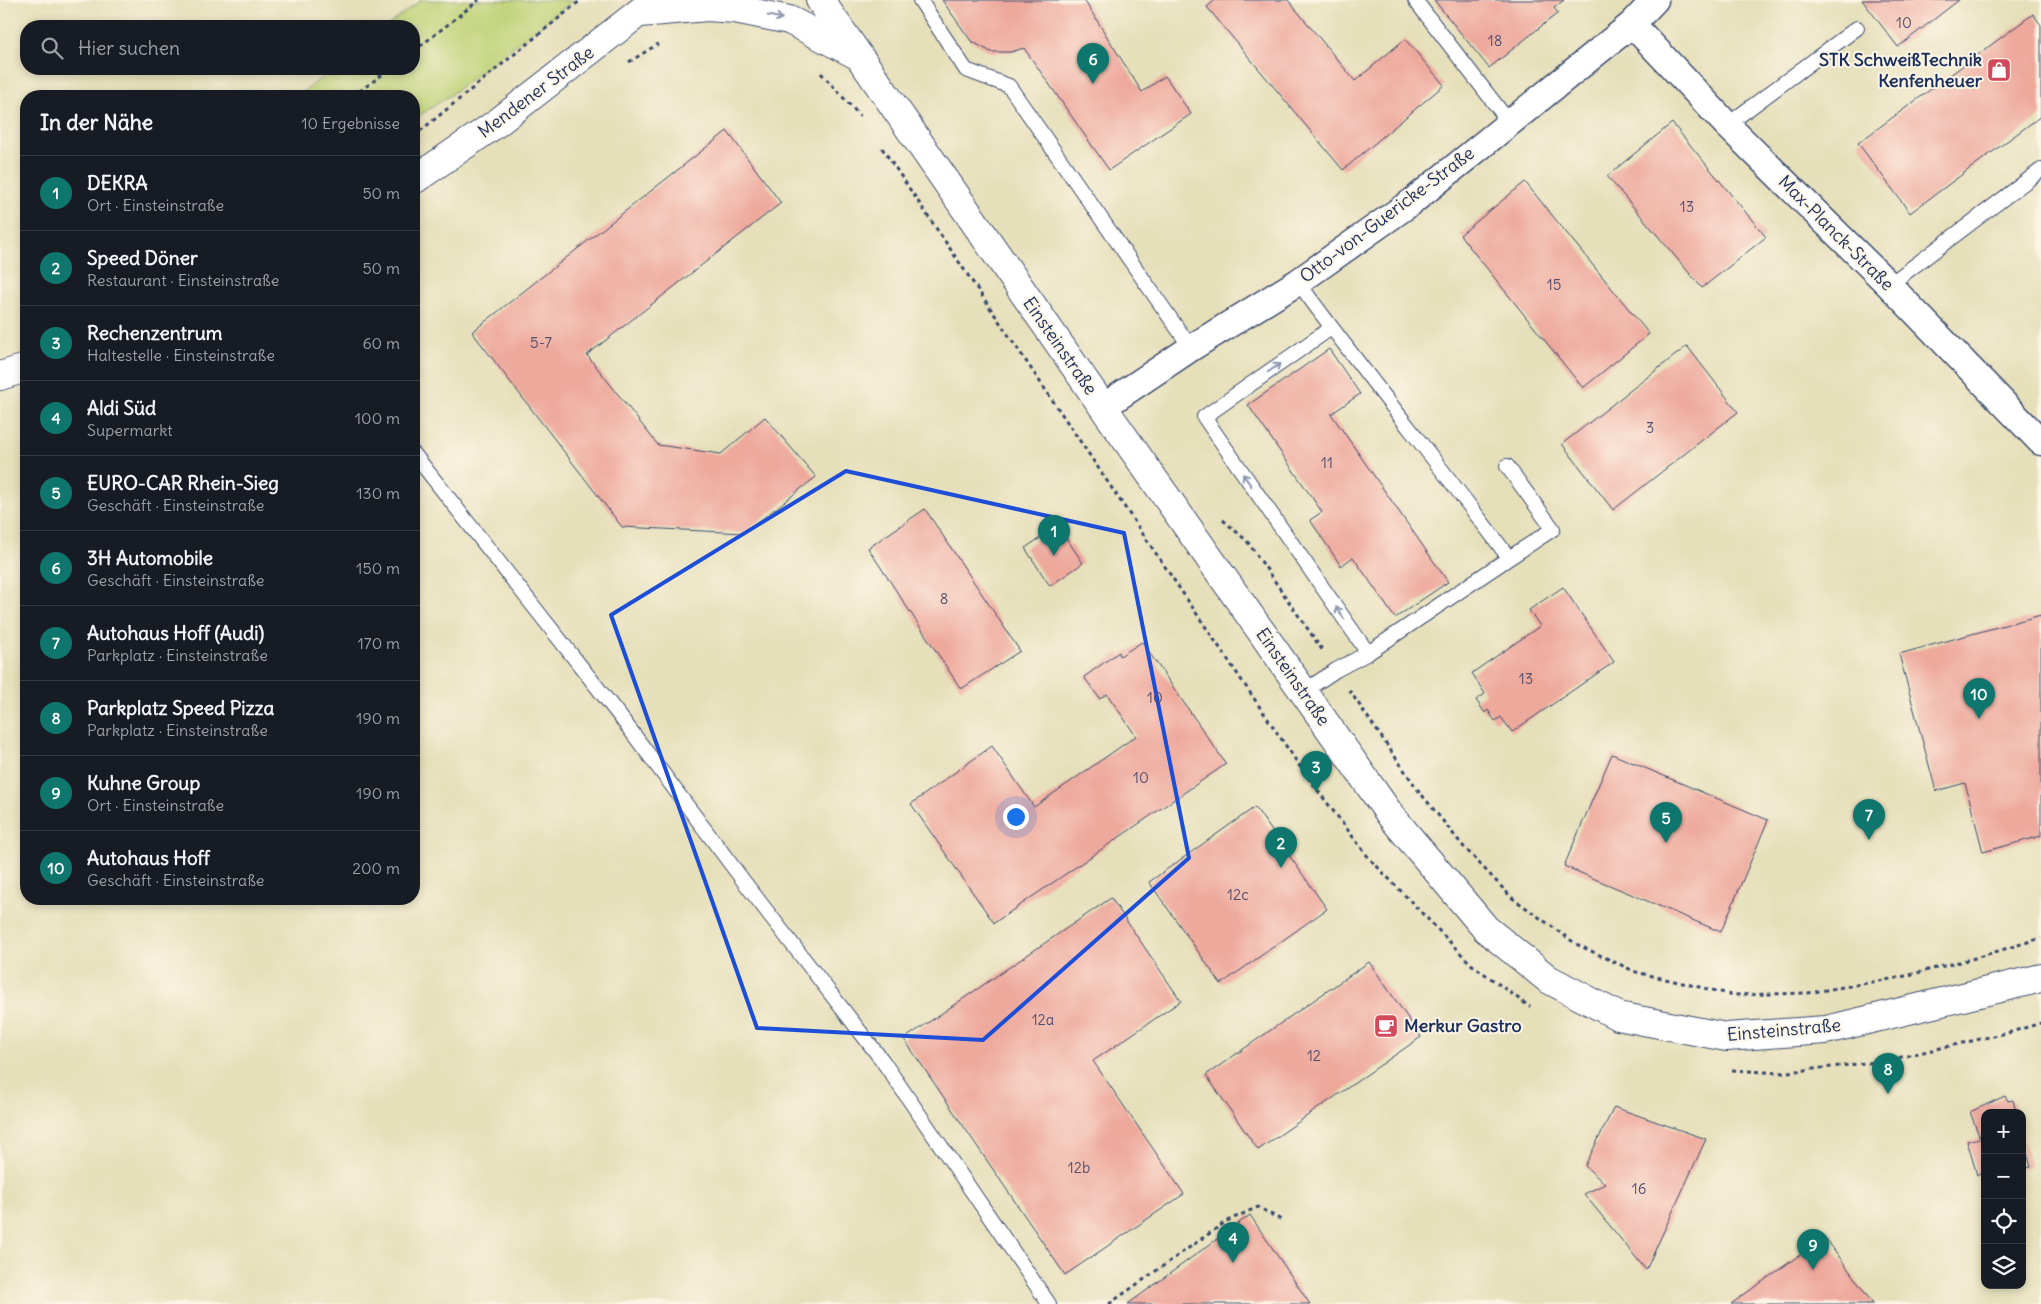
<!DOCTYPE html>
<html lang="de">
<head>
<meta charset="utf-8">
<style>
	body { margin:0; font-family:Delius,sans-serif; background:#20242c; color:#f1f3f6 }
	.controls { position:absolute; right:15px; bottom:15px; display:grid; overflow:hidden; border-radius:10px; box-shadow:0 2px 8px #0003 }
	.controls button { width:45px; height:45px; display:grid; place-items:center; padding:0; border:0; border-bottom:1px solid #363941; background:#171b24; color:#f1f3f6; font:25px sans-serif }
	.you { position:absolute; left:1015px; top:816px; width:18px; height:18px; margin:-12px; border:4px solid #fff; border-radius:50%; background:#1a73e8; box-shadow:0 0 0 8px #1a73e833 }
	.badge { display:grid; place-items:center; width:32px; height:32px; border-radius:50%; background:#0f766e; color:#fff; font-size:16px; font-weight:700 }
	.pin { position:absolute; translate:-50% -41px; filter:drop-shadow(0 1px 2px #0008) }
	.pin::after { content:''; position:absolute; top:26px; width:18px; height:15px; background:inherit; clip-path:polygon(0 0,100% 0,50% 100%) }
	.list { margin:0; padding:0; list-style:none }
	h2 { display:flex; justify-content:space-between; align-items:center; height:65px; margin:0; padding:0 20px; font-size:21px }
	h2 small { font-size:16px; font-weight:400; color:#9ea1a6 }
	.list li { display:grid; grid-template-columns:32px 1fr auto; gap:15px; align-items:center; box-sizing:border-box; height:75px; padding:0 20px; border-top:1px solid #363941 }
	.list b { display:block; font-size:19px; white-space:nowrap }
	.list p { margin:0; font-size:16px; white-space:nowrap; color:#9ea1a6 }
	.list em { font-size:16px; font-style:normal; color:#9ea1a6 }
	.icon { flex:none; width:28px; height:28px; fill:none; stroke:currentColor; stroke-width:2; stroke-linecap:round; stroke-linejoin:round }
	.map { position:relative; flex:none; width:2041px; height:1304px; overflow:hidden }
	.search { position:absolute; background:#171b24; box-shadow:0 2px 8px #0003; left:20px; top:20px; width:400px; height:55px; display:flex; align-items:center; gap:12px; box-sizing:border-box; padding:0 18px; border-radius:20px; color:#9ea1a6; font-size:19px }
	.panel { position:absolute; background:#171b24; box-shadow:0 2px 8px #0003; left:20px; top:90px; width:400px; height:815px; border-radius:20px }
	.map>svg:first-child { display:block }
	.green { fill:#bed174; stroke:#6c8069 }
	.building { fill:#eea99d }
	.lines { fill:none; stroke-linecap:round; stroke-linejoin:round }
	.service-casing { stroke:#39496c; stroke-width:16 }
	.minor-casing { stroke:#39496c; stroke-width:29 }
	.tertiary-casing { stroke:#39496c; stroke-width:30 }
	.path { stroke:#39496c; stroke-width:3; stroke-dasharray:4 4; stroke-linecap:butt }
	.service { stroke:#fff; stroke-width:14 }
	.minor { stroke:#fff; stroke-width:26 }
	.tertiary { stroke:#fff; stroke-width:28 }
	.oneway { stroke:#8d97ae }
	.marked { fill:none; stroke:#1d4ed8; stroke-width:4; stroke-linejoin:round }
	.labels { text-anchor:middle; stroke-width:4; stroke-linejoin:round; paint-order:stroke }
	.number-label { font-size:15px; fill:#504e6e }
	.poi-label { font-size:18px; font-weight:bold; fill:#1b2f5e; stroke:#fcf5e5; text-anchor:end }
	.street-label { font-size:18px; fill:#1b2f5e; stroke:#fcf5e5 }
</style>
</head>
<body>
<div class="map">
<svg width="2041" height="1304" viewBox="0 0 2041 1304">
	<rect width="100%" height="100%" fill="#fcf5e5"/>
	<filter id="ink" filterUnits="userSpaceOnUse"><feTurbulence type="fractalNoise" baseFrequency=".02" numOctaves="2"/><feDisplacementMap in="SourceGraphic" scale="10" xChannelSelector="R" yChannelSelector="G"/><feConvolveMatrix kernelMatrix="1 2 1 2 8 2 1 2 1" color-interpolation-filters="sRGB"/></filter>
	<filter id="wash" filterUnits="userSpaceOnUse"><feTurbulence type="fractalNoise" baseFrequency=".0096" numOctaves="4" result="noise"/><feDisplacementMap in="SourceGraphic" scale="20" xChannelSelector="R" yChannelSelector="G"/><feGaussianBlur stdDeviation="1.12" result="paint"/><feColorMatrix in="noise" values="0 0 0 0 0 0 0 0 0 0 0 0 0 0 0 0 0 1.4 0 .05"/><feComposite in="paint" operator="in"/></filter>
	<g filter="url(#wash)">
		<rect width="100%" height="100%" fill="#e5dfba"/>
		<!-- green -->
		<path class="green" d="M421,0H574L446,98L414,119V96H298L333,69H414V26H387Z"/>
		<g id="blocks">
			<!-- building -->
			<path class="building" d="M942,0H1084L1142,92L1165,76L1191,114L1109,170L1024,48L1011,52H991L971,41Z
				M1215,0H1288L1355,81L1405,39L1444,85L1343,170L1207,7Z
				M1434,0H1564L1554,8L1558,13L1489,68Z
				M1862,0H1959L1898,47Z
				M2033,14L2041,25V116L1910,213L1858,143Z
				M1672,123L1766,237L1702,288L1607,176Z
				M727,131L781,203L587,355L658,445L721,454L765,417L816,477L744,533L622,527L472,332Z
				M1525,182L1649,334L1583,388L1460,235Z
				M1687,346L1738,412L1613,510L1562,444Z
				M1329,349L1360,394L1331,414L1448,582L1395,618L1353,557L1341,566L1310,520L1322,512L1248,405Z
				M925,509L1020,651L961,689L868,548Z
				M1058,526L1083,563L1050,586L1025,548Z
				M1563,587L1614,662L1512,732L1501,717L1495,721L1488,710L1485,713L1476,700L1485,694L1472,673L1540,626L1529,610Z
				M2041,615V836L1983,852L1965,783L1936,791L1899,654Z
				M1142,642L1226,764L994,923L911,804L992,746L1034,807L1136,736L1107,694L1100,699L1084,677L1119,652L1120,656Z
				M1612,754L1768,820L1721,932L1564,866Z
				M1255,807L1327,909L1221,984L1149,882Z
				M1111,898L1181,1001L1093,1061L1184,1194L1065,1275L904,1039Z
				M1369,962L1421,1037L1258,1150L1206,1075Z
				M2005,1096L2008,1101L2013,1100L2016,1113H1985V1173L1977,1175L1967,1141L1980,1138L1970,1112Z
				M1614,1107L1706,1139L1646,1270L1584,1194L1605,1184L1585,1166Z
				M2022,1136L2031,1167L2022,1169Z
				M1250,1215L1310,1304H1128Z
				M1825,1237L1873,1304H1731Z"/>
		</g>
	</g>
	<g filter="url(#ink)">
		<use href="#blocks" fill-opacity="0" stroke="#39496c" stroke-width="1"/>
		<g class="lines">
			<defs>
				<path id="service" d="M920,0L966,70L1009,86L1191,348
					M1415,0L1509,122
					M1727,125L1857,28
					M1298,282C1366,376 1440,465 1509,558L1553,529L1507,466
					M1889,285L2041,170
					M1331,328L1204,417L1368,653
					M414,454L622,719L745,883L882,1060L1049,1304
					M1303,692L1336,670L1368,653L1509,558"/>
				<path id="minor" d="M1632,24L1727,125L1889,285L2041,442
					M1103,407L1191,348L1298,282L1413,201L1632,24L1655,0"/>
				<path id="tertiary" d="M820,0L1103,407L1391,816L1486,929L1548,979L1618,1016L1726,1037L1826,1030L2041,978
					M640,13L707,7L735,9L789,20L855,54
					M414,180L497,123L655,0
					M0,376L26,368"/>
			</defs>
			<!-- service casing -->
			<use href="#service" class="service-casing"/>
			<!-- minor casing -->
			<use href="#minor" class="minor-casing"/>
			<!-- tertiary casing -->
			<use href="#tertiary" class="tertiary-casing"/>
			<!-- path -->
			<path class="path" d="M414,51L479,0
				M629,62L658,44
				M821,73L860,116
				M353,96L390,69
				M414,136L581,0
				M882,148L1303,771L1369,858L1471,964L1530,1007
				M1223,520L1247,541L1323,651
				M1349,690L1418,790L1463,846L1511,897L1576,944L1636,972L1733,995L1808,993L1897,978L1975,958L2041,938
				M1732,1070L1779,1073L1884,1061L2011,1032L2041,1023
				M1109,1304L1227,1221L1258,1207L1283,1221"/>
			<!-- service -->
			<use href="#service" class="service"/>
			<!-- minor -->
			<use href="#minor" class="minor"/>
			<!-- tertiary -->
			<use href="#tertiary" class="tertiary"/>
		</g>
		<!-- one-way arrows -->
		<defs><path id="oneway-shaft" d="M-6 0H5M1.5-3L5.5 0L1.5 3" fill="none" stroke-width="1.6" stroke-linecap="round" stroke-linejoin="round" transform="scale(1.25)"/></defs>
		<g class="oneway">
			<use href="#oneway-shaft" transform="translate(775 17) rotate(12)"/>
			<use href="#oneway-shaft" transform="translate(1274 368) rotate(-35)"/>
			<use href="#oneway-shaft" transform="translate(1247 480) rotate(-125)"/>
			<use href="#oneway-shaft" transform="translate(1340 613) rotate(-125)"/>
		</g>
	</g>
	<!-- marked area -->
	<path class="marked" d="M846,471L1124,533L1189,858L983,1040L757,1028L611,615Z"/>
	<!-- icons -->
	<defs>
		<symbol id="shop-square" viewBox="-11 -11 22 22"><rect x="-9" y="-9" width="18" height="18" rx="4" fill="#d1495b" stroke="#fcf5e5"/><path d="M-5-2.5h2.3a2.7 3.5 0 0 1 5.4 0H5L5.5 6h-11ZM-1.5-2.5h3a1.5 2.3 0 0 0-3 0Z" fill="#fff"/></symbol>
		<symbol id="cafe-square" viewBox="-11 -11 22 22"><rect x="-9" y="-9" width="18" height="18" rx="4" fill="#d1495b" stroke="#fcf5e5"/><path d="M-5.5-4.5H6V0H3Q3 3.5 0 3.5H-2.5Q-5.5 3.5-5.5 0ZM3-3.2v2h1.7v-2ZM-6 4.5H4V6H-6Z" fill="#fff"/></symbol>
	</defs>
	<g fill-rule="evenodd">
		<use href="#shop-square" x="1985" y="56" width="28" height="28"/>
		<use href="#cafe-square" x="1372" y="1012" width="28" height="28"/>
	</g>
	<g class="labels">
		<!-- number labels -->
		<g class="number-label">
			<text x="1904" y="28">10</text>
			<text x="1495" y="46">18</text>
			<text x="1687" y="212">13</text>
			<text x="1554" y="290">15</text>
			<text x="541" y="348">5-7</text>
			<text x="1650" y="433">3</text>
			<text x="1327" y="468">11</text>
			<text x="944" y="604">8</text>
			<text x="1526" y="684">13</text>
			<text x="1155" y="703">10</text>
			<text x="1141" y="783">10</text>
			<text x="1238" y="900">12c</text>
			<text x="1043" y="1025">12a</text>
			<text x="1314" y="1061">12</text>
			<text x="1079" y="1173">12b</text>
			<text x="1639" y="1194">16</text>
		</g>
		<!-- poi labels -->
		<g class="poi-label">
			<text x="1982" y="66">STK SchweißTechnik<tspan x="1982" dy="21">Kenfenheuer</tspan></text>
			<text x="1404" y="1032" text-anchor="start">Merkur Gastro</text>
		</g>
		<!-- street labels -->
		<g class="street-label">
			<text transform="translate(536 92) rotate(-37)" y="6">Mendener Straße</text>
			<text transform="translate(1387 215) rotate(-37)" y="6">Otto-von-Guericke-Straße</text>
			<text transform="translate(1836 233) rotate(45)" y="6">Max-Planck-Straße</text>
			<text transform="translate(1060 346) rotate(55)" y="6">Einsteinstraße</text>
			<text transform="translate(1293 677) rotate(55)" y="6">Einsteinstraße</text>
			<text transform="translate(1784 1030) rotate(-5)" y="6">Einsteinstraße</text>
		</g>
	</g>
</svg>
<div class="controls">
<button>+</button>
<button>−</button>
<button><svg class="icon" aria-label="locate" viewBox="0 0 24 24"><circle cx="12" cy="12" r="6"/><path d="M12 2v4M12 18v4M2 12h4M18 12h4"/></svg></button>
<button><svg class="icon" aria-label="layers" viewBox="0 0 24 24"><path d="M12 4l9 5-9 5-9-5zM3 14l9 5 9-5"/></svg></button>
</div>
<div class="you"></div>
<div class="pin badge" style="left:1054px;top:556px">1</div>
<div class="pin badge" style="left:1281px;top:868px">2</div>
<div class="pin badge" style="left:1316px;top:792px">3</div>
<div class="pin badge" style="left:1233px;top:1263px">4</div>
<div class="pin badge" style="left:1666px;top:843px">5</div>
<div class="pin badge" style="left:1093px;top:84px">6</div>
<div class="pin badge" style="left:1869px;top:840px">7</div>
<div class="pin badge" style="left:1888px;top:1094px">8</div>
<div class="pin badge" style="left:1813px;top:1270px">9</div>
<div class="pin badge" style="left:1979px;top:719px">10</div>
<div class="search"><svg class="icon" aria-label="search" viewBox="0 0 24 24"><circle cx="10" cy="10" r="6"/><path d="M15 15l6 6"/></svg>Hier suchen</div>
<section class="panel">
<h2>In der Nähe<small>10 Ergebnisse</small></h2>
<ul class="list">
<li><span class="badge">1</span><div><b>DEKRA</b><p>Ort · Einsteinstraße</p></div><em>50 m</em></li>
<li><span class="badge">2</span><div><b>Speed Döner</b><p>Restaurant · Einsteinstraße</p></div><em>50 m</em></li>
<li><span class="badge">3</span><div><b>Rechenzentrum</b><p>Haltestelle · Einsteinstraße</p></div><em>60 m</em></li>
<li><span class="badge">4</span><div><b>Aldi Süd</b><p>Supermarkt</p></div><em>100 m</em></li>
<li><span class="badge">5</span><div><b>EURO-CAR Rhein-Sieg</b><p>Geschäft · Einsteinstraße</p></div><em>130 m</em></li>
<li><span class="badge">6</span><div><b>3H Automobile</b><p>Geschäft · Einsteinstraße</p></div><em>150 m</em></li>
<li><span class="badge">7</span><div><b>Autohaus Hoff (Audi)</b><p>Parkplatz · Einsteinstraße</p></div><em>170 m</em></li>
<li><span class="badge">8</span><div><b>Parkplatz Speed Pizza</b><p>Parkplatz · Einsteinstraße</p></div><em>190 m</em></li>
<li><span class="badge">9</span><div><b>Kuhne Group</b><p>Ort · Einsteinstraße</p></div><em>190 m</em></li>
<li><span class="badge">10</span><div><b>Autohaus Hoff</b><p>Geschäft · Einsteinstraße</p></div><em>200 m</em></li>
</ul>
</section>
</div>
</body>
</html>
